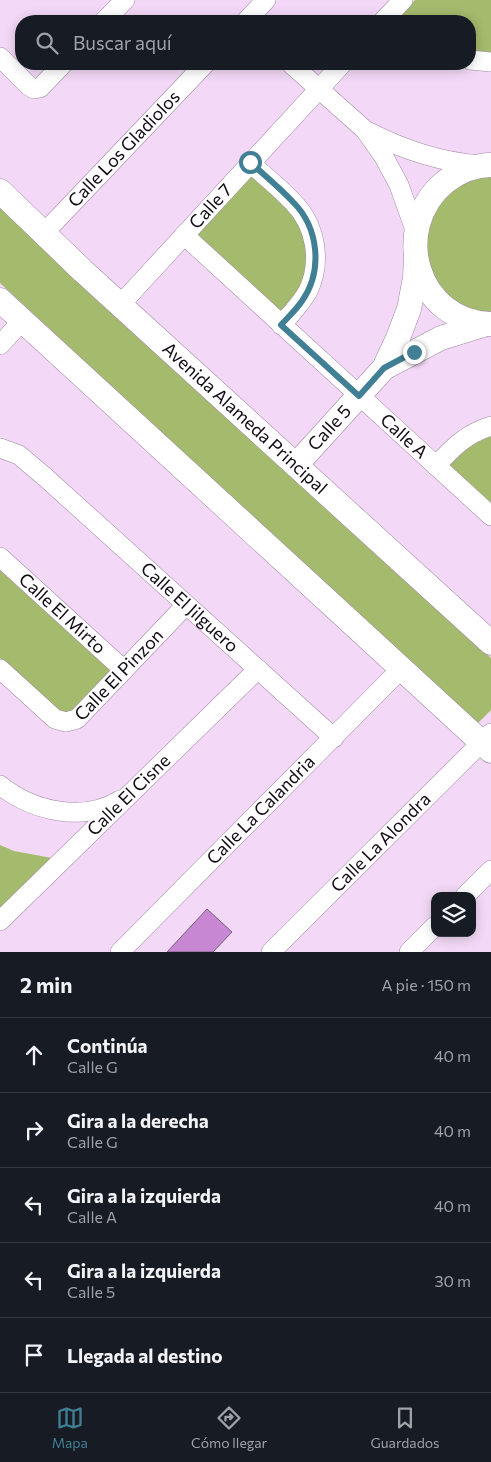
<!DOCTYPE html>
<html lang="es">
<head>
<meta charset="utf-8">
<style>
	body { margin:0; font-family:Commissioner,sans-serif; background:#20242c; color:#f1f3f6 }
	.controls { position:absolute; right:15px; bottom:15px; display:grid; overflow:hidden; border-radius:10px; box-shadow:0 2px 12px #0003 }
	.controls button { width:45px; height:45px; display:grid; place-items:center; padding:0; border:0; border-bottom:1px solid #363941; background:#171b24; color:#f1f3f6; font:25px sans-serif }
	.stop { position:absolute; width:15px; height:15px; margin:-11px; border:4px solid #417f95; border-radius:50%; background:#fff }
	.stop.end { background:#417f95; border-color:#fff; box-shadow:0 1px 5px #0008 }
	.list { margin:0; padding:0; list-style:none }
	h2 { display:flex; justify-content:space-between; align-items:center; height:65px; margin:0; padding:0 20px; font-size:21px }
	h2 small { font-size:16px; font-weight:400; color:#9ea1a6 }
	.list li { display:grid; grid-template-columns:32px 1fr auto; gap:15px; align-items:center; box-sizing:border-box; height:75px; padding:0 20px; border-top:1px solid #363941 }
	.list b { display:block; font-size:19px; white-space:nowrap }
	.list p { margin:0; font-size:16px; white-space:nowrap; color:#9ea1a6 }
	.list em { font-size:16px; font-style:normal; color:#9ea1a6 }
	.icon { flex:none; width:28px; height:28px; fill:none; stroke:currentColor; stroke-width:2; stroke-linecap:round; stroke-linejoin:round }
	.map { position:relative; flex:none; width:491px; height:952px; overflow:hidden }
	.search { position:absolute; background:#171b24; box-shadow:0 2px 12px #0003; left:15px; right:15px; top:15px; height:55px; display:flex; align-items:center; gap:12px; box-sizing:border-box; padding:0 18px; border-radius:20px; color:#9ea1a6; font-size:19px }
	.sheet { height:440px; background:#171b24 }
	nav { display:flex; justify-content:space-around; align-items:center; box-sizing:border-box; height:70px; border-top:1px solid #363941; background:#171b24; font-size:14px; color:#9ea1a6 }
	nav a { display:grid; justify-items:center; gap:2px }
	nav .on { color:#417f95 }
	.map>svg:first-child { display:block }
	.green { fill:#a4ba6d }
	.building { fill:#c887d2; stroke:#765f79 }
	.lines { fill:none; stroke-linecap:round; stroke-linejoin:round }
	.minor-casing { stroke:#a189a5; stroke-width:20 }
	.tertiary-casing { stroke:#a189a5; stroke-width:25 }
	.minor { stroke:#fff; stroke-width:19 }
	.tertiary { stroke:#fff; stroke-width:24 }
	.route { stroke:#417f95; stroke-width:6 }
	.labels { text-anchor:middle; stroke-width:4; stroke-linejoin:round; paint-order:stroke }
	.street-label { font-size:18px; fill:#110913; stroke:#faeafc }
</style>
</head>
<body>
<div class="map">
<svg width="491" height="952" viewBox="0 0 491 952">
	<rect width="100%" height="100%" fill="#f3d9f7"/>
	<!-- green -->
	<path class="green" d="M415,0H491V54L470,52V21H400L397,19Z
		M491,172V317L448,300L424,261L428,215L461,180Z
		M250,173L287,206L301,223L309,260L304,282L294,301L280,314L194,234Z
		M0,204L491,658V710L477,724L0,283Z
		M491,434V505L446,464L463,446Z
		M0,570L111,671L72,712L62,714L0,658Z
		M0,845L14,851L52,858L0,910Z"/>
	<!-- building -->
	<path class="building" d="M207,909L232,932L213,952H167Z"/>
	<g class="lines">
		<defs>
			<g id="minor">
				<path d="M104,21L125,0"/>
				<path d="M246,21L266,0"/>
				<path d="M383,21L403,0"/>
				<path d="M0,57L29,86L34,89L40,88L63,64"/>
				<path d="M470,60L491,62"/>
				<path d="M291,64L365,130L384,157L399,185L416,233"/>
				<path d="M369,132C404,150 440,162 480,165"/>
				<path d="M250,163C264,175 280,188 293,202C316,225 322,262 308,291C301,304 291,314 281,325"/>
				<path id="s1" d="M44,233L205,64"/>
				<path id="s2" d="M184,235L491,516"/>
				<path id="s3" d="M120,305L342,64"/>
				<path d="M0,345L22,321"/>
				<path id="s4" d="M0,448L19,455L45,477L334,738"/>
				<path d="M436,466C452,448 467,433 491,426"/>
				<path id="s5" d="M0,557L124,670"/>
				<path id="s6" d="M0,669L55,719L66,722L77,719L186,605"/>
				<path d="M0,785C32,811 83,823 120,800"/>
				<path d="M465,896L491,870"/>
				<path id="s7" d="M0,921L258,669"/>
				<path id="s8" d="M120,952L401,669"/>
				<path id="s9" d="M271,952L491,733"/>
				<path d="M409,952L435,926"/>
			</g>
			<g id="tertiary">
				<path d="M491,165C475,165 458,172 445,182C389,229 417,322 491,324"/>
				<path id="s10" d="M0,191L83,271L491,643"/>
				<path d="M0,300L491,751"/>
				<path d="M384,368L441,338L486,324"/>
				<path id="s11" d="M296,465L384,368L398,338L409,309L415,278L416,258"/>
			</g>
		</defs>
		<!-- minor casing -->
		<use href="#minor" class="minor-casing"/>
		<!-- tertiary casing -->
		<use href="#tertiary" class="tertiary-casing"/>
		<!-- minor -->
		<use href="#minor" class="minor"/>
		<!-- tertiary -->
		<use href="#tertiary" class="tertiary"/>
	</g>
	<g class="lines">
		<!-- route -->
		<path class="route" d="M250,162C264,175 280,188 293,202C319,228 323,271 302,301C296,310 288,317 281,325L359,396L384,368L414,352"/>
	</g>
	<g class="labels">
		<!-- street labels -->
		<g class="street-label">
			<text dy="6" stroke="none"><textPath href="#s1" startOffset="116">Calle Los Gladiolos</textPath></text>
			<text dy="6" stroke="none"><textPath href="#s3" startOffset="134">Calle 7</textPath></text>
			<text dy="6" stroke="none"><textPath href="#s10" startOffset="334">Avenida Alameda Principal</textPath></text>
			<text dy="6" stroke="none"><textPath href="#s11" startOffset="50">Calle 5</textPath></text>
			<text dy="6" stroke="none"><textPath href="#s2" startOffset="298">Calle A</textPath></text>
			<text dy="6" stroke="none"><textPath href="#s4" startOffset="249">Calle El Jilguero</textPath></text>
			<text dy="6" stroke="none"><textPath href="#s5" startOffset="84">Calle El Mirto</textPath></text>
			<text dy="6" stroke="none"><textPath href="#s6" startOffset="158">Calle El Pinzon</textPath></text>
			<text dy="6" stroke="none"><textPath href="#s7" startOffset="180">Calle El Cisne</textPath></text>
			<text dy="6" stroke="none"><textPath href="#s8" startOffset="200">Calle La Calandria</textPath></text>
			<text dy="6" stroke="none"><textPath href="#s9" startOffset="155">Calle La Alondra</textPath></text>
		</g>
	</g>
</svg>
<div class="controls">
<button><svg class="icon" aria-label="layers" viewBox="0 0 24 24"><path d="M12 4l9 5-9 5-9-5zM3 14l9 5 9-5"/></svg></button>
</div>
<div class="stop" style="left:250px;top:162px"></div>
<div class="stop end" style="left:414px;top:352px"></div>
<div class="search"><svg class="icon" aria-label="search" viewBox="0 0 24 24"><circle cx="10" cy="10" r="6"/><path d="M15 15l6 6"/></svg>Buscar aquí</div>
</div>
<section class="sheet">
<h2>2 min<small>A pie · 150 m</small></h2>
<ul class="list">
<li><svg class="icon" aria-label="ahead" viewBox="0 0 24 24"><path d="M12 20V5M6 11l6-6 6 6"/></svg><div><b>Continúa</b><p>Calle G</p></div><em>40 m</em></li>
<li><svg class="icon" aria-label="right" viewBox="0 0 24 24"><path d="M7 20v-9h11M14 6l5 5-5 5"/></svg><div><b>Gira a la derecha</b><p>Calle G</p></div><em>40 m</em></li>
<li><svg class="icon" aria-label="left" viewBox="0 0 24 24"><path d="M17 20v-9H6M10 6l-5 5 5 5"/></svg><div><b>Gira a la izquierda</b><p>Calle A</p></div><em>40 m</em></li>
<li><svg class="icon" aria-label="left" viewBox="0 0 24 24"><path d="M17 20v-9H6M10 6l-5 5 5 5"/></svg><div><b>Gira a la izquierda</b><p>Calle 5</p></div><em>30 m</em></li>
<li><svg class="icon" aria-label="arrive" viewBox="0 0 24 24"><path d="M6 21V4h12l-3 4 3 4H6"/></svg><div><b>Llegada al destino</b></div></li>
</ul>
</section>
<nav>
<a class="on"><svg class="icon" aria-label="map" viewBox="0 0 24 24"><path d="M3 6l6-2 6 2 6-2v14l-6 2-6-2-6 2zM9 4v14M15 6v14"/></svg>Mapa</a>
<a><svg class="icon" aria-label="directions" viewBox="0 0 24 24"><path d="M12 3l9 9-9 9-9-9zM9 14v-3h6M13 9l2 2-2 2"/></svg>Cómo llegar</a>
<a><svg class="icon" aria-label="saved" viewBox="0 0 24 24"><path d="M7 4h10v16l-5-4-5 4z"/></svg>Guardados</a>
</nav>
</body>
</html>
